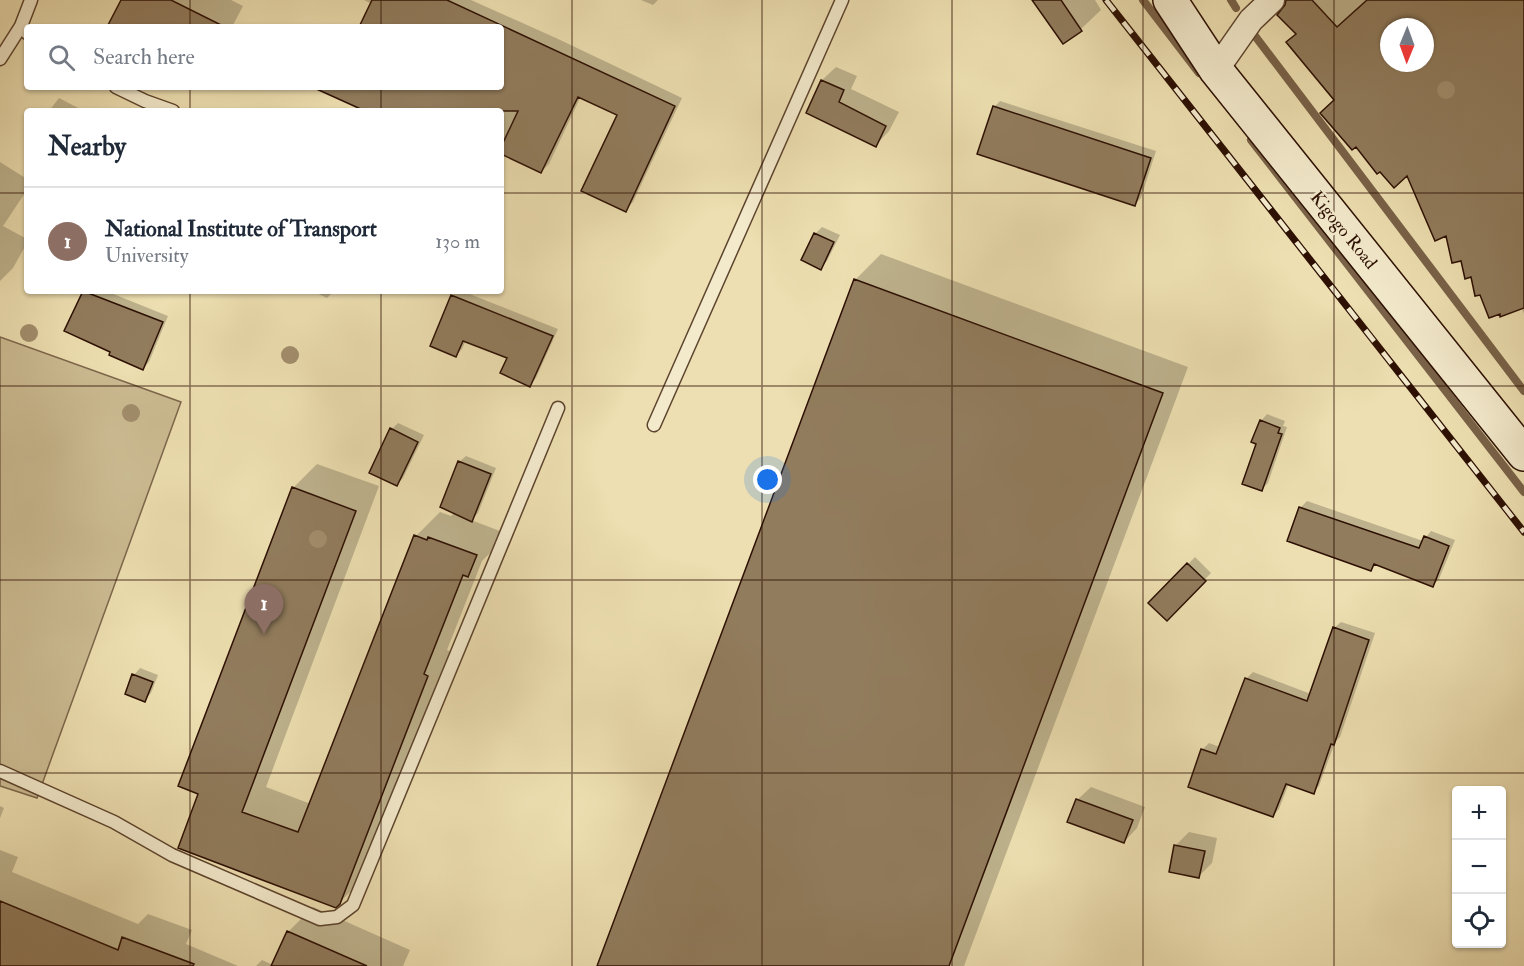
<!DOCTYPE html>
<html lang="en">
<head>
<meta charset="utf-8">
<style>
	body { margin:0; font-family:"IM FELL Double Pica",serif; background:#f2f2f3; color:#1f2937 }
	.controls { position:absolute; right:18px; bottom:18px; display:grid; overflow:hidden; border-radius:6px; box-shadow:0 2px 4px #0004 }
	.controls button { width:54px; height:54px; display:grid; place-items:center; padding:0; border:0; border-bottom:2px solid #e0e1e3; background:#fff; color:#1f2937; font:30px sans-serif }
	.compass { position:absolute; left:1380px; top:18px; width:54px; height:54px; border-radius:50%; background:#fff; box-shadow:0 2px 4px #0004; rotate:181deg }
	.you { position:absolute; left:768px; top:480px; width:21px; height:21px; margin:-15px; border:4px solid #fff; border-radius:50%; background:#1a73e8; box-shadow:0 0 0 9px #1a73e833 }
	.badge { display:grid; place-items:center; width:39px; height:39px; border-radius:50%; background:#7c3aed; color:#fff; font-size:20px; font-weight:700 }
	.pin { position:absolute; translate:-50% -50px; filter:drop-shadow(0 2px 3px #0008) }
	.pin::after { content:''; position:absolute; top:32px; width:21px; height:18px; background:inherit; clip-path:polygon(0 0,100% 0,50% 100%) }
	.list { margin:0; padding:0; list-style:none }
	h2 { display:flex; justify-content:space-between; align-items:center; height:78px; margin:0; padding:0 24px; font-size:26px }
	h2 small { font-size:20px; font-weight:400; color:#747a83 }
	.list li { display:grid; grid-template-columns:39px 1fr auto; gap:18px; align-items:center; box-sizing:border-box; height:108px; padding:0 24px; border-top:2px solid #e0e1e3 }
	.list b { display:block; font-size:22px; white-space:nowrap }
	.list p { margin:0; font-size:20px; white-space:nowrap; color:#747a83 }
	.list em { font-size:20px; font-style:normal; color:#747a83 }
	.icon { flex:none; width:33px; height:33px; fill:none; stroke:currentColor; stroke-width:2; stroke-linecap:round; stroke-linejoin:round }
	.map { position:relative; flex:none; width:1524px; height:966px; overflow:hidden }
	.search { position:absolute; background:#fff; box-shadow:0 2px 4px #0004; left:24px; top:24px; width:480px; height:66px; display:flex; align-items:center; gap:15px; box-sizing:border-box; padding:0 21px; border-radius:6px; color:#747a83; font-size:22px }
	.panel { position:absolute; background:#fff; box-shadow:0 2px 4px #0004; left:24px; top:108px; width:480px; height:186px; border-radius:6px }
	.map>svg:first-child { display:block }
	.green { fill:#ccbc93; stroke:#7c664b; stroke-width:1.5 }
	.shadow { fill:#0003; fill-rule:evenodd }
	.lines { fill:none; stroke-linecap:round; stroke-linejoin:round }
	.stream { stroke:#796248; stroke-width:8 }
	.building { fill:#917c5d; stroke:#2d1003; stroke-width:1.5; fill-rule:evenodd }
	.lane-casing { stroke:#5d442e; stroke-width:15 }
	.street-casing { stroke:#5d442e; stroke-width:27 }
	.secondary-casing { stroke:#2d1003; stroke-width:36 }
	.lane { stroke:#f3eacc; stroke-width:12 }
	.street { stroke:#f3eacc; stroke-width:24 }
	.secondary { stroke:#f3eacc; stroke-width:33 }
	.rail-casing { stroke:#2d1003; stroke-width:7 }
	.rail { stroke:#f3eacc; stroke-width:4.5; stroke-dasharray:14; stroke-linecap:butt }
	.tree { fill:#a28e6d }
	.grid { fill:none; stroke:#2d1003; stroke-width:1.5; stroke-opacity:0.55 }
	.labels { text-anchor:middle; stroke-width:5; stroke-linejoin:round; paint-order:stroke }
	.street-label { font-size:18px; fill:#2d1003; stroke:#f3eacc }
</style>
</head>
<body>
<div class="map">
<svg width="1524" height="966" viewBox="0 0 1524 966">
	<rect width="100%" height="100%" fill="#eddfb1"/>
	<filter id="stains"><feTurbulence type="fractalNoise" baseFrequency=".00333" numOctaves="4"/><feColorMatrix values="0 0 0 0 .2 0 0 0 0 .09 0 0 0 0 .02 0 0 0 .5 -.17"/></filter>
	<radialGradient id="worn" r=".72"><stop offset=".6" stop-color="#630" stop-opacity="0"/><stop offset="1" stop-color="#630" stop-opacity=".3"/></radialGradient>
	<!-- green -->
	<path class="green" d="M0,337L181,402L37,798L0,786Z"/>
	<!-- shadow -->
	<path class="shadow" d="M122,0H231L243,6L232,27H109Z
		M364,0H471L556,38L682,98L633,202L625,210L619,114L581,96L549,164L541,172L501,153V111H367L333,87H501V27H361L372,4Z
		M641,0H658L653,5Z
		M1034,0H1095L1101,10L1081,29L1063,42Z
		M1287,0H1524V314L1522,308L1472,276L1407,173L1335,101L1297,34ZM1389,27H1425V63H1389Z
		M836,67L857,76L851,89L899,112L889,131L876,145L808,112L822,80Z
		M59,98L84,111H49Z
		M1000,101L1156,151L1141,198L1135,204L994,107Z
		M0,162L27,179V190L3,226L27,239V243L13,268L0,281Z
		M822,227L840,235L827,261L821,268L803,259L816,233Z
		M881,254L1188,367L964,966H599L855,280Z
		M85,291H106L168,316L149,362L143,368L112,351L66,330Z
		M312,291H334L327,298Z
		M457,291H462L558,329L536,378L530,385L509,357L466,340L462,349L456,355L452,296Z
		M1267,414L1285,421L1283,426L1287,427L1268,483L1262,489L1258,443L1261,421Z
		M398,423L424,435L403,478L397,484L392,429Z
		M466,456L496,468L478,513L471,520L500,531L491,552L482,561L447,650L451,652L364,878L339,903L200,793L293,488L317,464L379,486L266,787L311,804L416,536L440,512L451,516L455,512L459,462Z
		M1307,501L1423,541L1431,531L1455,540L1439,579L1433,586L1376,564L1371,569L1289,541L1301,507Z
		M1195,557L1211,573L1167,619L1150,603Z
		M1341,622L1375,633L1340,737L1335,742L1319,786L1313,792L1289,783L1279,809L1273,816L1202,750L1209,743L1220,747L1246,679L1253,672L1311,694L1334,628Z
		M140,668L158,675L151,693L145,700L134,675Z
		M1091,787L1145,807L1137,828L1124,842L1077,800Z
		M0,806L4,808L0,818Z
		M1189,832L1217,838L1212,863L1199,876L1175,846Z
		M0,850L18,857L12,872L138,924L148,914L192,930L186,944L238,966H0Z
		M313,907L410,950L403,966H256L262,960L273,965L288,932Z"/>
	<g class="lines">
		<!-- stream -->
		<path class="stream" d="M1143,0L1199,73
			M1231,0L1236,8
			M1249,28L1524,391
			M1251,140L1524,492"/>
	</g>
	<!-- building -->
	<path class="building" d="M121,0H171L225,27H107Z
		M372,0H447L675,106L626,212L581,191L617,115L578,97L541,173L501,154V147L518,111H365L312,87H501V27H359Z
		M1032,0H1061L1082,31L1063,44Z
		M1286,0H1312L1337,27L1367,0H1524V308L1500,317V314L1489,318L1480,295L1475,296L1471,277L1465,279L1461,261L1452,263L1446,236L1435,241L1407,176L1394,188L1380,172L1377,174L1356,147L1352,150L1320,113L1334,100L1286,42L1296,34L1277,15L1285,5ZM1389,27H1425V63H1389Z
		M821,80L844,90L839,102L886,126L876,147L806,113Z
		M993,106L1151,158L1135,206L977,154Z
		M814,233L834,242L821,270L801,260Z
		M854,279L1163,393L949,966H597Z
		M83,291L163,322L143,370L109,355L110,352L64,331Z
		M451,295L553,336L530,387L500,373L507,358L463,341L456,357L430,346Z
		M1260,420L1280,428L1278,433L1282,434L1262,491L1242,484L1256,444L1251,442Z
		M390,428L418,442L397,486L369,473Z
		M458,461L491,474L472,522L440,507Z
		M292,487L356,511L242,812L298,832L414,535L427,540L428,537L477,555L468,577L463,575L424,674L428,676L340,904L336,908L178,848L198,794L178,786Z
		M1299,507L1419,548L1424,536L1449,546L1433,587L1374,564L1371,571L1287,541Z
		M1187,563L1206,581L1167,621L1148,603Z
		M1333,627L1369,640L1334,745L1331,744L1314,794L1286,784L1273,817L1188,787L1201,749L1216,754L1245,678L1307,701Z
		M132,674L153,682L145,702L125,694Z
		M1076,799L1133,820L1124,843L1067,822Z
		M1174,845L1205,851L1199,878L1169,872Z
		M0,901L118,950L122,937L194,964L193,966H0Z
		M287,931L367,966H271Z"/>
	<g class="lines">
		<defs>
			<path id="lane" d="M27,33L21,26L31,0
				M0,59L21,26
				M116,87L145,101L173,111
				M654,425L842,0
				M0,771L114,822L172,855L320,919L337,917L353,905L558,408"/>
			<path id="street" d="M1216,70L1251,20L1272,0"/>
			<path id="secondary" d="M1170,0L1216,70L1524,454"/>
		</defs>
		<!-- lane casing -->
		<use href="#lane" class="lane-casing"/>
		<!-- street casing -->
		<use href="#street" class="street-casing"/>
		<!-- secondary casing -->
		<use href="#secondary" class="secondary-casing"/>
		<!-- lane -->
		<use href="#lane" class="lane"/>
		<!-- street -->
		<use href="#street" class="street"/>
		<!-- secondary -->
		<use href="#secondary" class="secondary"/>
		<defs>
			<path id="rail" d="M1106,0L1524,532"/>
		</defs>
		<!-- rail casing -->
		<use href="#rail" class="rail-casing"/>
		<!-- rail -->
		<use href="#rail" class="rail"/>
	</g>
	<!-- trees -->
	<g class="tree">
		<circle cx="1446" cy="90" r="9"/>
		<circle cx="29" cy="333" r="9"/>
		<circle cx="290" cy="355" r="9"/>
		<circle cx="131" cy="413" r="9"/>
		<circle cx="318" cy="539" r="9"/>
	</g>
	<!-- grid -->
	<path class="grid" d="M190,0V27M381,0V27M572,0V966M762,0V966M952,0V966M1143,0V966M1334,0V966M190,87V111M381,87V111M0,193H27M501,193H1524M190,291V966M381,291V966M0,386H1524M0,580H1524M0,773H1524"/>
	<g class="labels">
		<!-- street labels -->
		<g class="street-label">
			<text transform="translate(1344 230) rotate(51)" y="6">Kigogo Road</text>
		</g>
	</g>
	<rect width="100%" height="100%" filter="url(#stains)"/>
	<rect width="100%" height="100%" fill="url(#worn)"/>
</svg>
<div class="controls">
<button>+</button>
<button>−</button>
<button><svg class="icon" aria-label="locate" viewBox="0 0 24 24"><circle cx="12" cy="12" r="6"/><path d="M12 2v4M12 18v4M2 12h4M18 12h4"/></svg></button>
</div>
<svg class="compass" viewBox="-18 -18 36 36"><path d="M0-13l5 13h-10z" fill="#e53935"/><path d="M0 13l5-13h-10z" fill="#747a83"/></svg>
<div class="you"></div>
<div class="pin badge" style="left:264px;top:634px;background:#8d6e63">1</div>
<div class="search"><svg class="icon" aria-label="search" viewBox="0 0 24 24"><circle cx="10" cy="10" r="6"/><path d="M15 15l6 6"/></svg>Search here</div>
<section class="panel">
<h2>Nearby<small></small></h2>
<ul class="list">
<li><span class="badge" style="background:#8d6e63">1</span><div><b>National Institute of Transport</b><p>University</p></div><em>130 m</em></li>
</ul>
</section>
</div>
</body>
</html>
